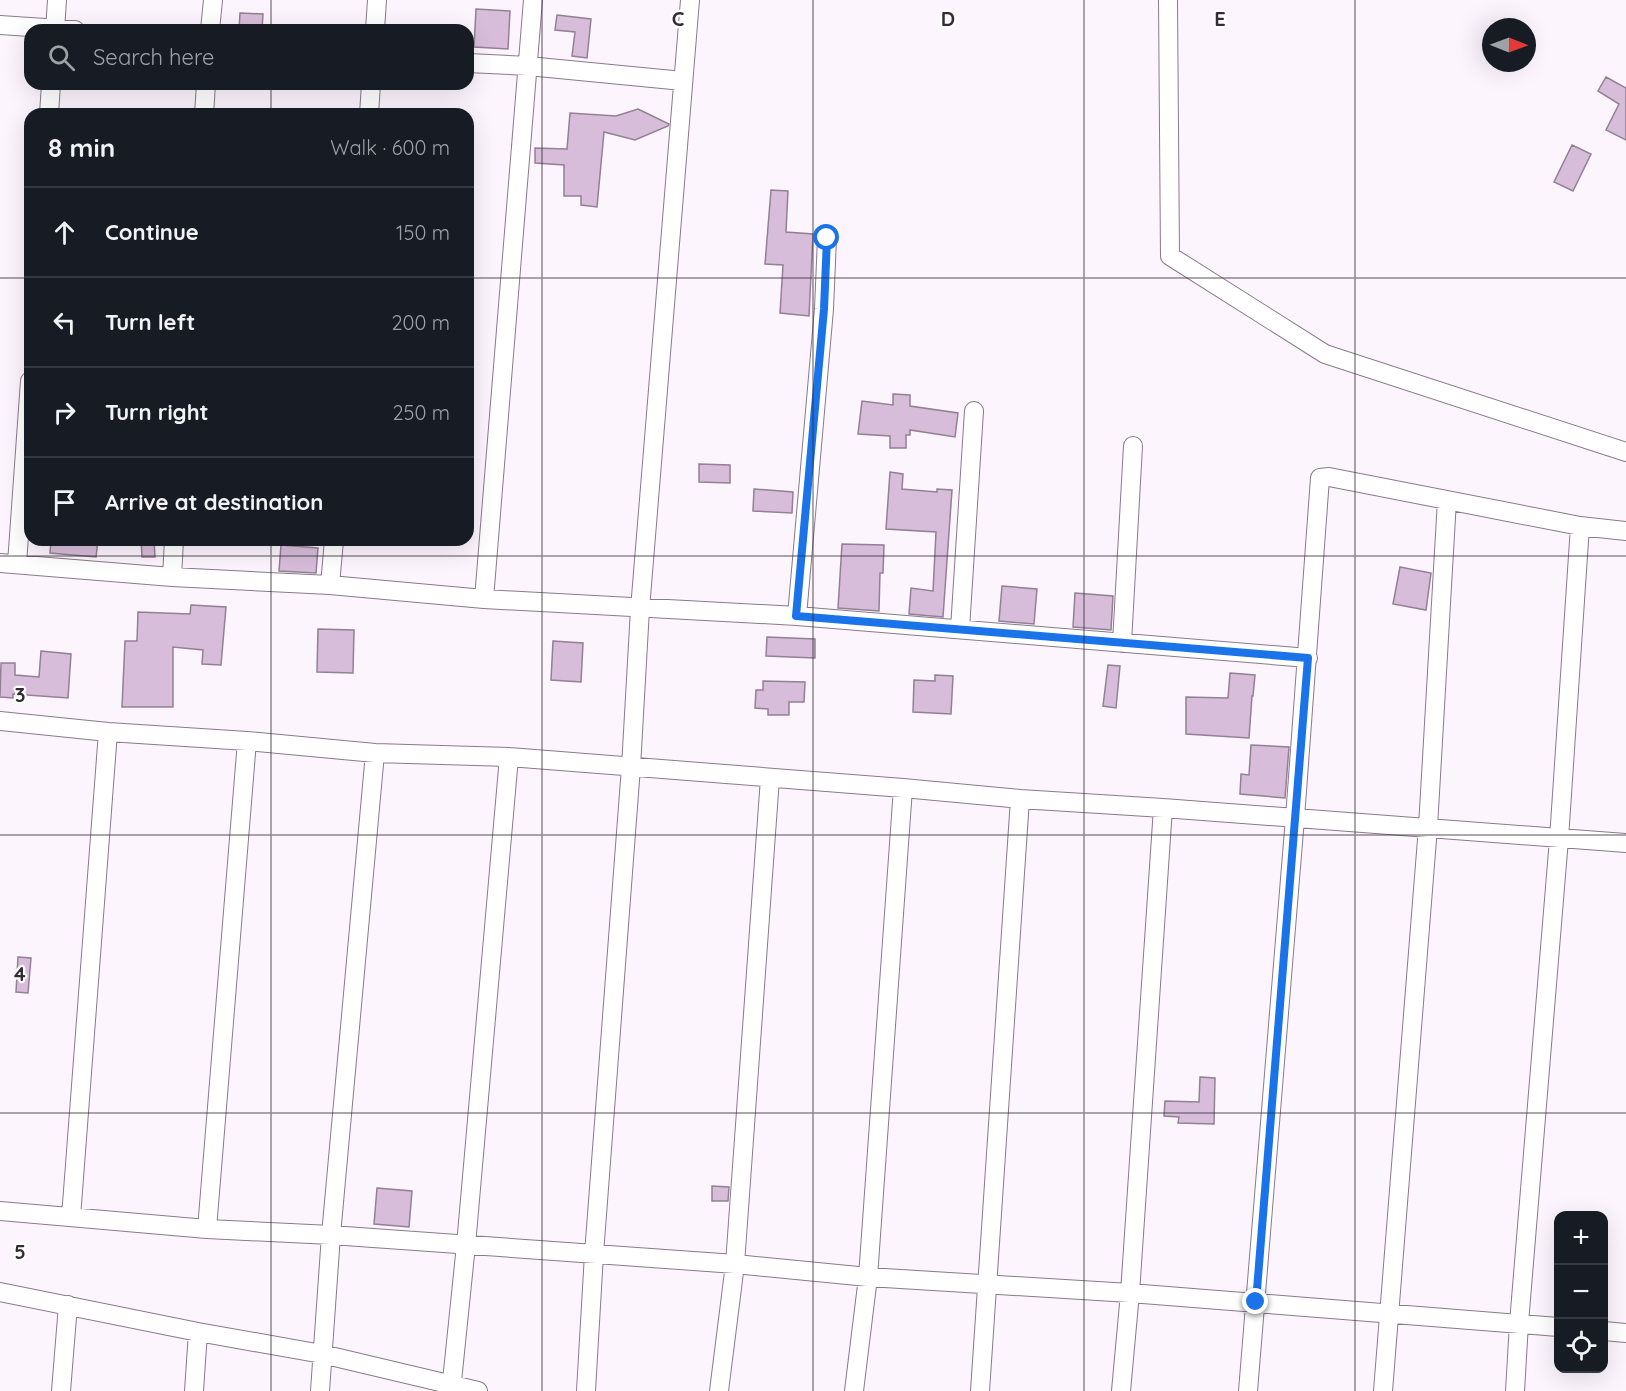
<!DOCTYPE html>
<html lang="en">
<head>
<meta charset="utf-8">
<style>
	body { margin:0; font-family:Quicksand,sans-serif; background:#20242c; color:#f1f3f6 }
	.controls { position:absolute; right:18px; bottom:18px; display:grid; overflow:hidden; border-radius:12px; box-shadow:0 6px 24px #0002 }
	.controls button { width:54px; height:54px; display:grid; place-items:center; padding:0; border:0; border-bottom:2px solid #363941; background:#171b24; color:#f1f3f6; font:30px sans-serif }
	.compass { position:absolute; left:1482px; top:18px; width:54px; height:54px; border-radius:50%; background:#171b24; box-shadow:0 6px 24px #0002; rotate:91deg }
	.stop { position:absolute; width:18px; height:18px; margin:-14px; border:4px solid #1a73e8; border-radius:50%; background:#fff }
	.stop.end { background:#1a73e8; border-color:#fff; box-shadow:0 2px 6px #0008 }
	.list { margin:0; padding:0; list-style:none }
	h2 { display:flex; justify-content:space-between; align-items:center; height:78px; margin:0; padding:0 24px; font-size:26px }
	h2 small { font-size:20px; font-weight:400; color:#9ea1a6 }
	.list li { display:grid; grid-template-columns:39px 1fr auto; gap:18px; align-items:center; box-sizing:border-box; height:90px; padding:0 24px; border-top:2px solid #363941 }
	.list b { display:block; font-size:22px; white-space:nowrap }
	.list em { font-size:20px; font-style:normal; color:#9ea1a6 }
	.icon { flex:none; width:33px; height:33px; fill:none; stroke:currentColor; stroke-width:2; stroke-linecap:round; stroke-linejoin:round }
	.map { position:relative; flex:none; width:1626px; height:1391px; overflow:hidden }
	.search { position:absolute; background:#171b24; box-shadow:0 6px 24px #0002; left:24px; top:24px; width:450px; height:66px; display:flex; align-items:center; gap:15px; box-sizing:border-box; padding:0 21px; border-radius:18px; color:#9ea1a6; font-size:22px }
	.panel { position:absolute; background:#171b24; box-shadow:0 6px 24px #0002; left:24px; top:108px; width:450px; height:438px; border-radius:18px }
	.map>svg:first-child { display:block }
	.building { fill:#d7bdda; stroke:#928094; stroke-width:1.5 }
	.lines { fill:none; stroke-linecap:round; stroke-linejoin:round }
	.street-casing { stroke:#8a798c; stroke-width:20 }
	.street { stroke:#fff; stroke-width:18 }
	.route { stroke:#1a73e8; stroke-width:8 }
	.grid { fill:none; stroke:#342c35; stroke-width:1.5; stroke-opacity:0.55 }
	.grid-label { font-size:20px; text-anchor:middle; font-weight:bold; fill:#342c35; stroke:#fff; stroke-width:4.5; stroke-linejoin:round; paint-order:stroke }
</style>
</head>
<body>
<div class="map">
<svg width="1626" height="1391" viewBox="0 0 1626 1391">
	<rect width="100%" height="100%" fill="#fdf5fe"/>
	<!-- building -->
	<path class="building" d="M476,9L510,11L508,49L474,47Z
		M240,13L263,14L262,30H239Z
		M557,15L591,19L587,58L572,56L575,32L555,30Z
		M1606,77L1626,88V140L1606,130L1619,104L1598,91Z
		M638,109L669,124L668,126L635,140L604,132L597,207L581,205V196H564V165L535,163V148L567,149L570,113L616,116Z
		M1572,145L1591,154L1573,191L1554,182Z
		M771,190L788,191L786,232L813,234L809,316L780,313L783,265L765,264Z
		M893,394L910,395V406L958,413L955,437L910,430V435H906V448H890V436L858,434L862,401L893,405Z
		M699,464L730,465V483L699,482Z
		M890,472L903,474L902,489L937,492V489L952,490L943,617L909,614L911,588L933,591L936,532L886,529Z
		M754,489L793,492L792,513L753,511Z
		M51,540H98L96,557L50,553Z
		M141,540H154L155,557H142Z
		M842,544L884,545L883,573H880L879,611L838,608Z
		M281,545L318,548L316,573L279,571Z
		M1400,567L1431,573L1426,610L1393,604Z
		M1002,586L1037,589L1034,624L999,621Z
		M1075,593L1113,596L1111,630L1073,627Z
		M191,605L226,607L221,665L202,664L203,650L173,647V707H122L125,641H137L138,612L190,614Z
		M318,629L354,630L353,673L317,672Z
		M767,637L815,639V658L766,656Z
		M553,641L583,643L581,682L551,680Z
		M41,651L71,654L68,698L13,694V698L0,697L1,663H15V675L39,677Z
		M1108,665L1120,666L1116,708L1103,706Z
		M1230,673L1255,675L1253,696H1252L1249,738L1186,734V697L1228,698Z
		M935,675L953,676L951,714L913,712L914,680L935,681Z
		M763,681L805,682L804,702H789V715H768V709L755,708L756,690H763Z
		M1251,745L1289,747L1285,798L1240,794L1241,774L1249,775Z
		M18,957L31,958L28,993L16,992Z
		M1200,1077L1215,1078L1214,1124L1178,1123L1179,1117L1164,1116L1165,1101L1199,1102Z
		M712,1186L729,1187L728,1201H712Z
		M377,1188L412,1191L409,1227L374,1224Z"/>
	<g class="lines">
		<defs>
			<path id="street" d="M1168,0L1170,256L1325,354L1626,452
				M0,25L75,30
				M55,30L57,0
				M210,30L213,0
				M375,30L377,0
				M468,63L528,66L683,81
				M49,114L51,84
				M204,114L206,84
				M369,114L371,84
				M0,563L172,577L330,585L484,599L797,616L1308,658
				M17,564L30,381
				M172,577L174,540
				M330,585L334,540
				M484,599L533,0
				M797,616L824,309L827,238
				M960,629L974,411
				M1122,643L1133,446
				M0,721L108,732L247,741L375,753L509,757L903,788L1020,799L1163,808L1626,843
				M0,1211L207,1229L331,1235L735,1264L868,1277L1130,1293L1558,1327
				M71,1217L108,732
				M207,1229L247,741
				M0,1292L198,1332L322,1354L478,1391
				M1604,1331L1626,1333
				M61,1391L68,1305
				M194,1391L198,1332
				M320,1391L331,1235L375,753
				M451,1391L466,1245L509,757
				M586,1391L594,1254L631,767L640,609L690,0
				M719,1391L735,1264L770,778
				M854,1391L868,1277L903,788
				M980,1391L1020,799
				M1121,1391L1130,1293L1163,808
				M1248,1391L1295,818L1320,478L1329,477L1580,526L1626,531
				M1383,1391L1428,827L1447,500
				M1515,1391L1519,1323L1559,839L1580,526"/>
		</defs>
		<!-- street casing -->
		<use href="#street" class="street-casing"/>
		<!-- street -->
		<use href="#street" class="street"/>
	</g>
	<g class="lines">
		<!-- route -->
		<path class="route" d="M827,238L824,309L796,616L1308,658L1256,1302"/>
	</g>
	<!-- grid -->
	<path class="grid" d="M271,0V30M542,0V1391M813,0V1391M1084,0V1391M1355,0V1391M271,84V114M0,278H30M468,278H1626M271,540V1391M0,556H1626M0,835H1626M0,1113H1626"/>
	<g class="grid-label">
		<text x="678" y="26">C</text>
		<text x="948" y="26">D</text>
		<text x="1220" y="26">E</text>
		<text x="20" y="702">3</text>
		<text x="20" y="981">4</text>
		<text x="20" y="1259">5</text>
	</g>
</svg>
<div class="controls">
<button>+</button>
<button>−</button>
<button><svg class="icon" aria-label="locate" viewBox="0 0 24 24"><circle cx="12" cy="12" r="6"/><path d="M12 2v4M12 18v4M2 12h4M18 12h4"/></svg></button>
</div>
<svg class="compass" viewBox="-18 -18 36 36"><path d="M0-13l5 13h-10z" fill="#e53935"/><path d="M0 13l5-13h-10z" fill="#9ea1a6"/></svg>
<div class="stop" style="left:827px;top:238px"></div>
<div class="stop end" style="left:1256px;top:1302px"></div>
<div class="search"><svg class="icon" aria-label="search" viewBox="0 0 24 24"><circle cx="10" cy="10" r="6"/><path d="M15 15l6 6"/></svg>Search here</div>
<section class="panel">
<h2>8 min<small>Walk · 600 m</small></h2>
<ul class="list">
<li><svg class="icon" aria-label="ahead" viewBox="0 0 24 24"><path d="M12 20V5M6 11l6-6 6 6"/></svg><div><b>Continue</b></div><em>150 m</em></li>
<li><svg class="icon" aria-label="left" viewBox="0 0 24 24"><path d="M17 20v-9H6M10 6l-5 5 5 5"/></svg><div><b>Turn left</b></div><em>200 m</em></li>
<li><svg class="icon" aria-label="right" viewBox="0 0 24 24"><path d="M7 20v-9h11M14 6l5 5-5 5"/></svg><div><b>Turn right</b></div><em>250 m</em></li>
<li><svg class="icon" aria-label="arrive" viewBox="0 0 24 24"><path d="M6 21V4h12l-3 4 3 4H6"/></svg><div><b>Arrive at destination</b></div></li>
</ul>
</section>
</div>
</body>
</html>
